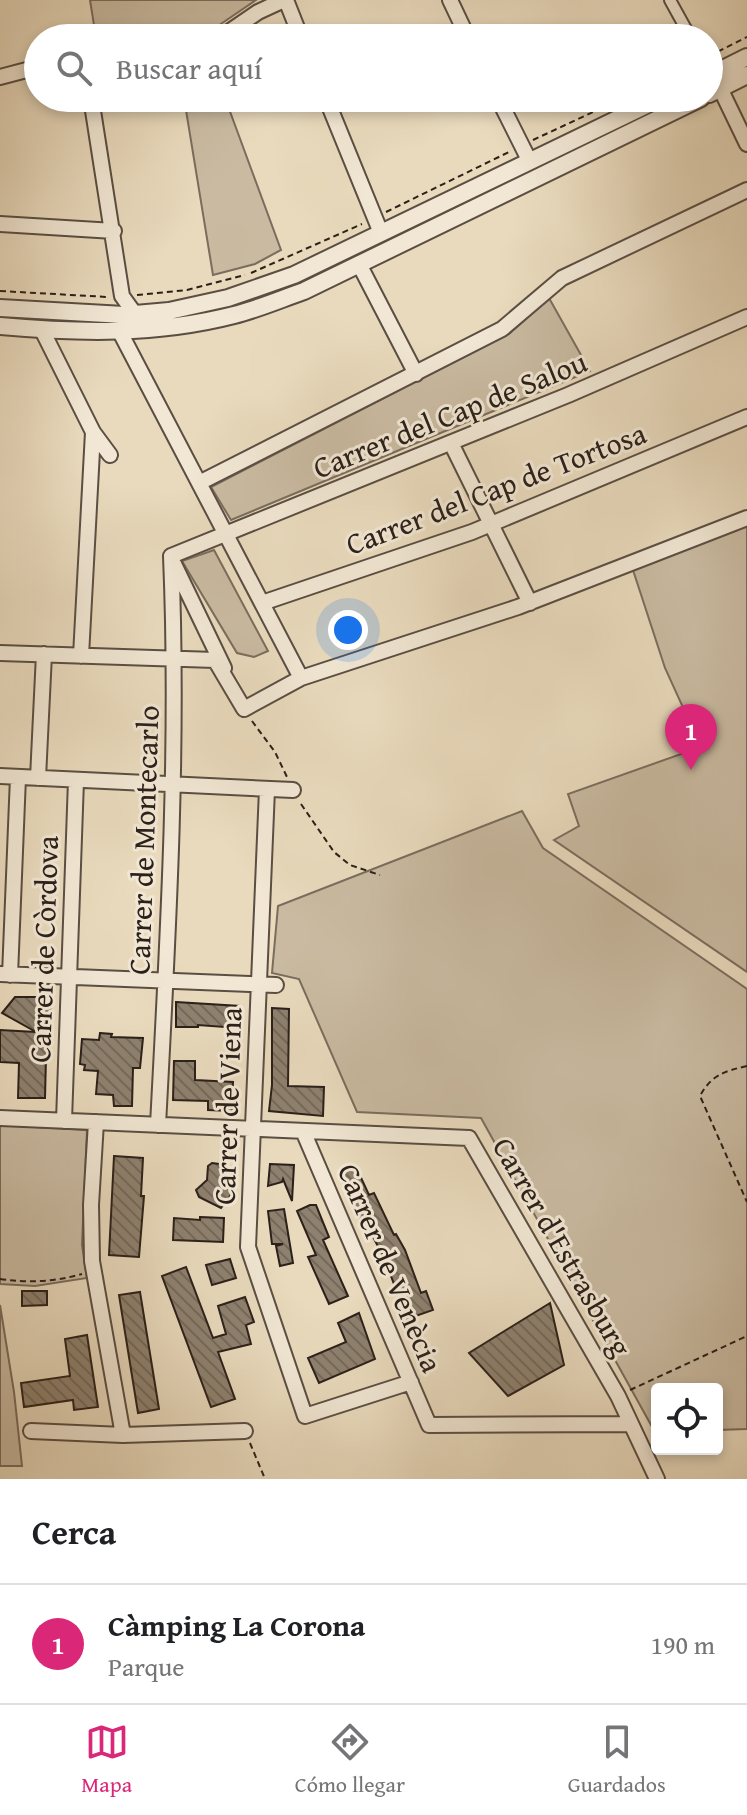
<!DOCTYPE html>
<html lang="es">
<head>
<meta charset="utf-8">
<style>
	body { margin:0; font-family:"Gentium Book Plus",serif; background:#f2f2f2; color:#202124 }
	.controls { position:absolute; right:24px; bottom:24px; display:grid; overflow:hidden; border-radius:8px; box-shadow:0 4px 12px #0003 }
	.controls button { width:72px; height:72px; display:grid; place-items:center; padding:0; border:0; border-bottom:2px solid #e0e0e0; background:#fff; color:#202124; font:40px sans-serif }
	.you { position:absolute; left:348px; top:630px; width:28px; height:28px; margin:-20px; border:6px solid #fff; border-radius:50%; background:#1a73e8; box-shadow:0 0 0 12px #1a73e833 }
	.badge { display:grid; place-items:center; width:52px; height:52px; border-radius:50%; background:#db2777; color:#fff; font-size:26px; font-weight:700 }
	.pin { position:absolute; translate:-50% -66px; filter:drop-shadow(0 2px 4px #0008) }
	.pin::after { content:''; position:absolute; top:42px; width:28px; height:24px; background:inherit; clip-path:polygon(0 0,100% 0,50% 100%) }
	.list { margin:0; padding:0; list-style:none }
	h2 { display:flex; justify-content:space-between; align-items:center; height:104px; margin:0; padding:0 32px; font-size:34px }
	h2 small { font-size:26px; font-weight:400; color:#757577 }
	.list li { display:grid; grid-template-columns:52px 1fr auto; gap:24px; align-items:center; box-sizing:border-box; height:120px; padding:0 32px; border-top:2px solid #e0e0e0 }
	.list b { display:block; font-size:30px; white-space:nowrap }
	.list p { margin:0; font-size:26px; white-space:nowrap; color:#757577 }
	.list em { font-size:26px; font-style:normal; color:#757577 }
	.icon { flex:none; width:44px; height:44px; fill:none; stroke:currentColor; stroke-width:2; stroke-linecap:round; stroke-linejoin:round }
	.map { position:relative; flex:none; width:747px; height:1479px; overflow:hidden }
	.search { position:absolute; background:#fff; box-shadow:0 4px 12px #0003; left:24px; right:24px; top:24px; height:88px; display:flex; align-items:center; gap:20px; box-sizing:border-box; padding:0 28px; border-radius:44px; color:#757577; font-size:30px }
	.sheet { height:224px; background:#fff }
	nav { display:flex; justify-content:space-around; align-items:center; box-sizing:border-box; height:112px; border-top:2px solid #e0e0e0; background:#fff; font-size:22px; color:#757577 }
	nav a { display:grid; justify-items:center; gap:4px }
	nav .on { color:#db2777 }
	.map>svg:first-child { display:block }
	.green { fill:#c9baa1; stroke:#7a6d5e; stroke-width:2 }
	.building { fill:url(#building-back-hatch); stroke:#2b201a; stroke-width:2 }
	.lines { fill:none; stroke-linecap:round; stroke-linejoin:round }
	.pedestrian-casing { stroke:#5a4e43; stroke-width:14 }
	.minor-casing { stroke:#5a4e43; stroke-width:18 }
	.tertiary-casing { stroke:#5a4e43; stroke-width:20 }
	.path { stroke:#2b201a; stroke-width:2; stroke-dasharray:6 4; stroke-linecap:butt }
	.pedestrian { stroke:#f1e7d4; stroke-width:10 }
	.minor { stroke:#f1e7d4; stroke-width:14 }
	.tertiary { stroke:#f1e7d4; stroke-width:16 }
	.labels { text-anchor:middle; stroke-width:6; stroke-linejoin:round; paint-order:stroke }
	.street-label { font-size:30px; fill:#2b201a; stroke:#f1e7d4 }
</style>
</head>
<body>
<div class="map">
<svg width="747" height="1479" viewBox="0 0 747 1479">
	<defs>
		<pattern id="building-back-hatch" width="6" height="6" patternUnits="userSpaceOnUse" patternTransform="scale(2)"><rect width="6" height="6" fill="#8e816f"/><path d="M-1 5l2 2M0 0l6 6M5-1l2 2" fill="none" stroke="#74695a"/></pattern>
	</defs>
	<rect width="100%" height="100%" fill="#e9dabd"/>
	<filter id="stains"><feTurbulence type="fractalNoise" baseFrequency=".0025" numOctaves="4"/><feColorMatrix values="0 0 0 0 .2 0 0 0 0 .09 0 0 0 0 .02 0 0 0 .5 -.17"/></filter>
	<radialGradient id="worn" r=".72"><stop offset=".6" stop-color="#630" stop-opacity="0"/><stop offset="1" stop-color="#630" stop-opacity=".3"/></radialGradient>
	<!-- green -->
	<path class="green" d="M90,0H256L215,28L196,37L141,38L133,35L96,38Z
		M184,98H225L281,250L255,264L213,275Z
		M549,298L590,371L231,520L211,487L509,334Z
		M747,524V972L554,840L579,826L568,794L701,747L665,668L633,570Z
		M214,550L268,651L254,657L237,653L182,561Z
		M522,811L543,848L747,989V1429L717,1430V1389H657L656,1434L481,1118L357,1112L299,979L272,973L278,906Z
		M0,1125L87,1130L82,1245L87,1278L35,1286L0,1284Z
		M0,1305L14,1392L22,1466H0Z"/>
	<!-- building -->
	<path class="building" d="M15,997H51L50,1016H47L45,1098H18L19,1063L0,1062V1030L36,1032L2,1013Z
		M176,1002L240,1006L238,1028L198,1025V1027H176Z
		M272,1008L289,1009L288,1086L324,1087L323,1116L269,1111L272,1085Z
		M100,1033L112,1034L111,1037L143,1038L140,1068H133L132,1106H114L113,1095L96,1094L98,1071L84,1070L85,1065L80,1064L82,1039L99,1040Z
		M174,1061H195V1080L233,1082L232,1111L208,1110V1101L173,1100Z
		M114,1156L143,1158L141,1196H144L139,1257L109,1255Z
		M212,1163L219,1164L222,1168L221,1176L228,1180V1187L233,1192L221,1208L199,1197L196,1190L207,1180L208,1166Z
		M270,1164L294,1165L292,1201L283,1179L282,1182L268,1186Z
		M356,1167L369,1195L374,1193L394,1235L396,1234L405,1250L421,1293L426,1291L433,1310L407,1319L385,1260L369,1229L366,1230L352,1200H357V1192L347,1191L340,1175Z
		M310,1205H316L329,1237L323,1240L348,1296L329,1304L308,1257L316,1255L297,1211Z
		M284,1209L293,1263L280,1266L276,1246L283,1244H272L268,1211Z
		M200,1217L224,1218L223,1242L173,1240L174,1218L200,1220Z
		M230,1259L236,1278L212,1285L206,1265Z
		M186,1267L213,1338L226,1334L218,1306L245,1297L254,1322L246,1325L251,1344L218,1352L235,1399L211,1407L162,1276Z
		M22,1291H47V1305L22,1306Z
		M140,1292L159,1409L138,1413L119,1295Z
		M550,1303L564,1365L508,1396L469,1353Z
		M359,1313L375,1359L319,1383L308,1358L346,1342L338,1323Z
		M87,1335L98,1407L74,1410L73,1400L24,1407L21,1383L70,1376L65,1339Z"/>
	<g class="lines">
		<defs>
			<path id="pedestrian" d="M670,0L691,38"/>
			<path id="minor" d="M286,0L301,38
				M450,0L468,38
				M220,38L258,12L284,0
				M0,77L38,67
				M720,88L747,144
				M91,98L122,296L135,314
				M326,98L381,233
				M498,98L529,160
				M0,224L114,231
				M359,264L416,374
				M42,330L93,432L110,455
				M120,332L301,678
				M451,443L530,603
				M199,483L502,329L562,278L747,190
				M171,556L568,395L747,317
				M174,564L224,668
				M262,603L472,532L747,417
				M0,653L215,660L244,709L301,678L518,607L747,518
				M81,656L93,432
				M0,776L293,790
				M38,778L44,654
				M267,789L248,1247L305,1416L411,1382
				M0,974L276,985
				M10,975L18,777
				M0,1118L469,1138L618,1396L657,1479
				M64,1121L76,780
				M96,1122L91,1205L92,1261L123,1435
				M158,1125C168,936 179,746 171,556
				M303,1131L429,1425L631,1424
				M31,1431L123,1435L245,1431"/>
			<path id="tertiary" d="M709,76L747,57
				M709,94L747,75
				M0,308L124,315L169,311L228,298L294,275L661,98
				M0,326C79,333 156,335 234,315C258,309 281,299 304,291L701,98"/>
		</defs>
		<!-- pedestrian casing -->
		<use href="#pedestrian" class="pedestrian-casing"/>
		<!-- minor casing -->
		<use href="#minor" class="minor-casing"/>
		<!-- tertiary casing -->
		<use href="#tertiary" class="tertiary-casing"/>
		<!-- path -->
		<path class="path" d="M709,56L747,37
			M533,140L623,98
			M386,212L509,152
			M251,273L362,224
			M0,291L108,297
			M137,295L187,290L245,275
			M252,721L275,752L287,777
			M301,804L334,852L350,865L380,875
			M747,1066C725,1071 711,1075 700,1096L747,1202
			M0,1279C29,1283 53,1282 82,1274
			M630,1390L747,1336
			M250,1443L265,1479"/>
		<!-- pedestrian -->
		<use href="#pedestrian" class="pedestrian"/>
		<!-- minor -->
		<use href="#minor" class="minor"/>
		<!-- tertiary -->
		<use href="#tertiary" class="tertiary"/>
	</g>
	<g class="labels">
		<!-- street labels -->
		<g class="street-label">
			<text transform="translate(450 415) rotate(-22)" y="10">Carrer del Cap de Salou</text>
			<text transform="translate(496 489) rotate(-21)" y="10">Carrer del Cap de Tortosa</text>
			<text transform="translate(144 840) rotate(-88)" y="10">Carrer de Montecarlo</text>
			<text transform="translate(44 949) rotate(-88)" y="10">Carrer de Còrdova</text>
			<text transform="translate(228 1106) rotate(-88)" y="10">Carrer de Viena</text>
			<text transform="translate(562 1247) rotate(60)" y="10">Carrer d'Estrasburg</text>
			<text transform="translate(390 1268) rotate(67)" y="10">Carrer de Venècia</text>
		</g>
	</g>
	<rect width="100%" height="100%" filter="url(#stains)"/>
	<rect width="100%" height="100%" fill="url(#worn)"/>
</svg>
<div class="controls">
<button><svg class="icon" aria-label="locate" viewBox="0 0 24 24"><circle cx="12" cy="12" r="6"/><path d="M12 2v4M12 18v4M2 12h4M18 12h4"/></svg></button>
</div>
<div class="you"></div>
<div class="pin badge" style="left:691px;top:770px">1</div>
<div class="search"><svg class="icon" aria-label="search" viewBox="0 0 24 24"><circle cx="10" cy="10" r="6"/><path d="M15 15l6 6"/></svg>Buscar aquí</div>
</div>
<section class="sheet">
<h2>Cerca<small></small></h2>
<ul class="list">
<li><span class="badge">1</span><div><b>Càmping La Corona</b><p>Parque</p></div><em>190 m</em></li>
</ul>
</section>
<nav>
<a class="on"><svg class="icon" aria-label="map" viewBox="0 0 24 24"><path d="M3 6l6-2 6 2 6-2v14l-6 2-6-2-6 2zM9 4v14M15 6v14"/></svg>Mapa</a>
<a><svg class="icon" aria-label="directions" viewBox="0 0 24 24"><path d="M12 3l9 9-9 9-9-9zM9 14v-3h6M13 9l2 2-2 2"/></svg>Cómo llegar</a>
<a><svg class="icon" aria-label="saved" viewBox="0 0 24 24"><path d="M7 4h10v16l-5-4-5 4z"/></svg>Guardados</a>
</nav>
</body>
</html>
